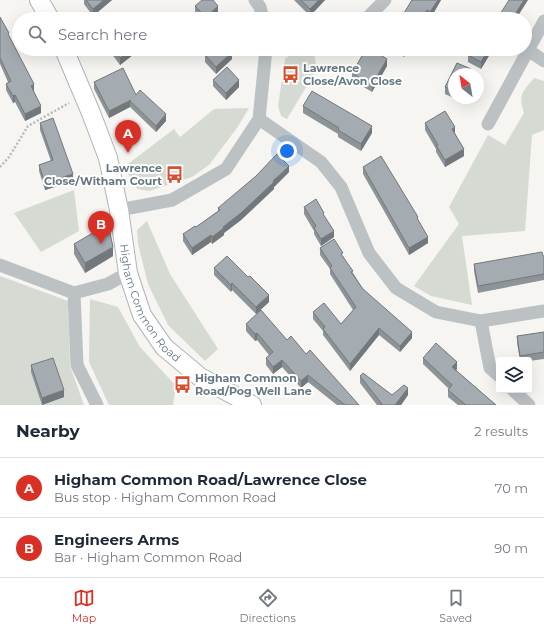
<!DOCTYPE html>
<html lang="en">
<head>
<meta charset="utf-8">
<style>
	body { margin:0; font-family:Montserrat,sans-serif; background:#f2f2f3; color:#1f2937 }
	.controls { position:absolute; right:12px; bottom:12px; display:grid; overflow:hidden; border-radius:4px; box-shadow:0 4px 16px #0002 }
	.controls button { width:36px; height:36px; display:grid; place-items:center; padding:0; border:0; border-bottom:1px solid #e0e1e3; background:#fff; color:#1f2937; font:20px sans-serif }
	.compass { position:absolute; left:448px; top:68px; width:36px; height:36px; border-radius:50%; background:#fff; box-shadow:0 4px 16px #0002; rotate:329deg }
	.you { position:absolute; left:287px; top:151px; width:14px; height:14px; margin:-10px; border:3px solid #fff; border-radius:50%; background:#1a73e8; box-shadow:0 0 0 6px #1a73e833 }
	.badge { display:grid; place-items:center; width:26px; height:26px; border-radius:50%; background:#d93025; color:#fff; font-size:13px; font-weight:700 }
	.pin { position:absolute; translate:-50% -33px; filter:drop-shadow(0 1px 2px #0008) }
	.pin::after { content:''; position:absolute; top:21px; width:14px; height:12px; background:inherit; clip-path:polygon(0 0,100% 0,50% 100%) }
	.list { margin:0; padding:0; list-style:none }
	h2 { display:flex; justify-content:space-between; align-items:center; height:52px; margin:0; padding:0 16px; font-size:17px }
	h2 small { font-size:13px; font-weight:400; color:#747a83 }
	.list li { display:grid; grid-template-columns:26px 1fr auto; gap:12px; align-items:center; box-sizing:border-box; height:60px; padding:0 16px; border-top:1px solid #e0e1e3 }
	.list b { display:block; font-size:15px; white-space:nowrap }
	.list p { margin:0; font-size:13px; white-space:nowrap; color:#747a83 }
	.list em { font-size:13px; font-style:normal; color:#747a83 }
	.icon { flex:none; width:22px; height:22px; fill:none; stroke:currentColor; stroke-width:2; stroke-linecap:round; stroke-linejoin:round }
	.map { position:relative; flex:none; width:544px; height:405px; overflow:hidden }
	.search { position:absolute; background:#fff; box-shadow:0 4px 16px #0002; left:12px; right:12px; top:12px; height:44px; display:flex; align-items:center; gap:10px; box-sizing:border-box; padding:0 14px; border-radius:22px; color:#747a83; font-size:15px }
	.sheet { height:172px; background:#fff }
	nav { display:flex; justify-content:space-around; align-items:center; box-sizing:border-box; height:56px; border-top:1px solid #e0e1e3; background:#fff; font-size:11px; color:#747a83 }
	nav a { display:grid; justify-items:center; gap:2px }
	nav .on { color:#d93025 }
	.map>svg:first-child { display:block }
	.green { fill:#d5dad2 }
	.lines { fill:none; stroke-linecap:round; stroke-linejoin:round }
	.secondary-casing { stroke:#afb5b9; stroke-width:20 }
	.path { stroke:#b7babc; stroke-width:2.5; stroke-dasharray:2 2; stroke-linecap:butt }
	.street { stroke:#bcc1c4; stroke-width:13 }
	.secondary { stroke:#fff; stroke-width:18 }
	.wall { fill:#8d9498 }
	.shaded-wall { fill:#73787c }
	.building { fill:#a4acb1; stroke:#73787c }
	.labels { text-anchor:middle; stroke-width:4; stroke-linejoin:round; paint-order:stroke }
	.poi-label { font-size:11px; font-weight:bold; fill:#667781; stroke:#fff; text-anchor:start }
	.street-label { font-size:11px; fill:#667781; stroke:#fff }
</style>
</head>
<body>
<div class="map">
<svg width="544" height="405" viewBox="0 0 544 405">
	<rect width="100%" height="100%" fill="#f6f5f2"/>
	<!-- green -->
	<path class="green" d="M308,49H313L317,69L287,119L281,116L278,106L285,59L292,53Z
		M534,78L544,81V130L532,135L525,231L462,236L472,305L431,296L414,286L459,224L449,207L488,135L505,145L524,113C518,95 522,92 534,78Z
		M249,108L237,128L209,165L192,177L149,191L137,189L124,167L174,129L180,137L214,109Z
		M74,190L79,231L41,252L14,213Z
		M147,221L170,274L218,349L205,361L168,325L148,284L138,244L137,230Z
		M0,276L68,301L70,366L84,405H0Z
		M90,299L118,307L140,347L176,386L173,405H109L89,362Z"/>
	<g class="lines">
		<defs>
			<g id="secondary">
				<path d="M39,0L50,19"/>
				<path id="s1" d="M64,49L91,113L108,158L119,210L128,273L142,315L164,347L200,377L252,405"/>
			</g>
		</defs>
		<!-- secondary casing -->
		<use href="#secondary" class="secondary-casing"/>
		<!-- path -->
		<path class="path" d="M0,167L9,157L28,126L69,103"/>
		<!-- street -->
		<path class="street" d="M255,0L260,7L263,19
			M366,19L385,0
			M528,50L544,61
			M259,119L321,162L341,187L369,253L396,288L436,312L481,321L544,311
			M488,124L544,21
			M119,210L172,200L226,169L259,119L266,49
			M0,265L74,293
			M481,321L490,368L499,376
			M513,390L529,405
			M97,405L77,365L74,293L108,284L128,273"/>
		<!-- secondary -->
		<use href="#secondary" class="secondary"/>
	</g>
	<!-- wall -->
	<path class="wall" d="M84,0H112L93,16L84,4Z
		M294,0H325L310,16Z
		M412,0H441L430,19L427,17L426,19H398L404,13Z
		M195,6L218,12L211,19H201L195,13Z
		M0,17L34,91L41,113L25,121L15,102L13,103L6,90V84L8,82L0,64Z
		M108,49H138V51L120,65Z
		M390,49H408L404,57Z
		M471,49H493L481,69L468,62V55Z
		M205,55L232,59L216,74L205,62Z
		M457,63L471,69V74H454V98L445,94V87Z
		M387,66L372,92L352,80V73Z
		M213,80L239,87L226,100L213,86Z
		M94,82L136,95L166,121L156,132L130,107L109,118L94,89Z
		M454,98H461L459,100Z
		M303,106L372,133L361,151L338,137V134L303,113Z
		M40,123L73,181L45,190L39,171V165L51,161L40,130Z
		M425,123L455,133L464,156L445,167L436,152V149L425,130Z
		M363,167L418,220L428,243L409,255L363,174Z
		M289,172L274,187V189L241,220L224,233V235L212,244L211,242L192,255L183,241V234L196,227L218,211V208Z
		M304,207L334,237L321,246L314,234V231L304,214Z
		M74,244L113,256L85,273L74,254Z
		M320,248L343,256L353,273L363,289L412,338L400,352L379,335L350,371L323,335V331L313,319V312L341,324L353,310L330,274V269L320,255Z
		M544,256V280L478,293L474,271V264Z
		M214,268L269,302L256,314L232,290L231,292L214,275Z
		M246,324L287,340L306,354L359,405H337L308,382L301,388L282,367L273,374L266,365V358L269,355L257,340L255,341L246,331Z
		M544,332V359L529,361V360H520L517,343V336Z
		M423,358L457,369L456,370L496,405H458L448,397V390L449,389L423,364Z
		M31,365L64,397L42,405L31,372Z
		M360,376L392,395H408L401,405H377L360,383Z"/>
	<!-- shaded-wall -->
	<path class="shaded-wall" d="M104,0H112L93,16V9Z
		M319,0H325L310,16V9Z
		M438,0H441L430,19V12Z
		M524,0H528L516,19H512Z
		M218,6V12L211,19H206V17Z
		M427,10V17L426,19H422Z
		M132,49H138V51L120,65V58Z
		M404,49H408L404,57Z
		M489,49H493L481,69V62Z
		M232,52V59L216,74V67Z
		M387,59V66L372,92V85Z
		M239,80V87L226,100V93Z
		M34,84V91L31,93V86Z
		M15,95V102L13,103V96Z
		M131,100L130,101V107L109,118V111Z
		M41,106V113L25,121V114Z
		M166,114V121L156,132V126Z
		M372,126V133L361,151V144Z
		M455,127V134L452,129Z
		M464,149V156L445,167V160Z
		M289,166V172L274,187V189L241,220L224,233V235L212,244V237L273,181Z
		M73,174V181L45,190V183Z
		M334,231V237L321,246V239Z
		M211,235V242L192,255V248Z
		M428,237V243L409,255V248Z
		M113,247V256L85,273V263Z
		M232,283V290L231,292V285Z
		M269,295V302L256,314V307Z
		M379,328V335L350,371V364Z
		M412,332V338L400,352V346Z
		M257,333V340L255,341V334Z
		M282,360V367L273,374V367Z
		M457,362V369L452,374V367Z
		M308,375V382L301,388V381Z
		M408,388V395L401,405H395Z
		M64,390V397L42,405V398Z"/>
	<!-- building -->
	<path class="building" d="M86,0H104L93,9Z
		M202,0H213L218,6L206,17L195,6Z
		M301,0H319L310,9Z
		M412,0H438L430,12L427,10L422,19H398L402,12L404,13Z
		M509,0H524L512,19H497Z
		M0,17L9,33L8,34L34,84L31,86L41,106L25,114L15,95L13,96L6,84L11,81L0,58Z
		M215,17L217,19H212Z
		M113,49H132L120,58Z
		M211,49H230L232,52L216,67L205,55Z
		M366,49H370L387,59L372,85L352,73Z
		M471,49H489L481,62L468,55Z
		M457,63L471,69L469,74H454V91L445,87Z
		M227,67L239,80L226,93L213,80Z
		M123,68L136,95L140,90L166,114L156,126L130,101L131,100L109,111L94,82Z
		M312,91L372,126L361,144L338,130L339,128L303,106Z
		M445,111L455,127L452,129L464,149L445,160L436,145H438L425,123Z
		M53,118L73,174L45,183L39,165L53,160L40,123Z
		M277,154L289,166L273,181L274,182L241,213L223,227L224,228L212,237L211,235L192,248L183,234L195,226L196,227L220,210L218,208L256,176Z
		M381,156L418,217L417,218L428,237L409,248L363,167Z
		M316,199L324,213L323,214L334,231L321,239L314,228L316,226L304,207Z
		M108,224L113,247L85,263L74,244Z
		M334,239L343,253L341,254L353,271L351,272L363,289L412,332L400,346L379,328L350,364L323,329L325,327L313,312L324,303L341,324L356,307L330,268L332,266L320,248Z
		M542,252L543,256H544V274L478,286L474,264Z
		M227,256L248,277L250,276L269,295L256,307L232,283L231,285L214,268Z
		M261,310L287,340L291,336L306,354L310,350L359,405H345L308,375L301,381L282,360L273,367L266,358L273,352L257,333L255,334L246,324Z
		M544,332V352L520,356L517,336Z
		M436,343L457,362L452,367L496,405H466L448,390L452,385L423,358Z
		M53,358L64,390L42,398L31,365Z
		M363,373L392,395L404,385L408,388L395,405H380L382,404L360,376Z"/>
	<!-- icons -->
	<defs>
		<symbol id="bus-bare" viewBox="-9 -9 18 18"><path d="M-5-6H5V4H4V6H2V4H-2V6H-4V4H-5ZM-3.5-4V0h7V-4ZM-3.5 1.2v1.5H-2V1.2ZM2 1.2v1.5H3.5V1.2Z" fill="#d84f30" stroke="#fff" stroke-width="2.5" paint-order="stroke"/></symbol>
	</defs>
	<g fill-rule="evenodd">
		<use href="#bus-bare" x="278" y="62" width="25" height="25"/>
		<use href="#bus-bare" x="162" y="162" width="25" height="25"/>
		<use href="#bus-bare" x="170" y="372" width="25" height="25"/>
	</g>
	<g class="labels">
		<!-- poi labels -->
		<g class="poi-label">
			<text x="303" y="72">Lawrence<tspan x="303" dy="13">Close/Avon Close</tspan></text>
			<text x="162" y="172" text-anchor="end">Lawrence<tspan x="162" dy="13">Close/Witham Court</tspan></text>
			<text x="195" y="382">Higham Common<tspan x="195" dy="13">Road/Pog Well Lane</tspan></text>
		</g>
		<!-- street labels -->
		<g class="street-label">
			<text dy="4" stroke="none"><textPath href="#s1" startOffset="271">Higham Common Road</textPath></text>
		</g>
	</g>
</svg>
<div class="controls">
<button><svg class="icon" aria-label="layers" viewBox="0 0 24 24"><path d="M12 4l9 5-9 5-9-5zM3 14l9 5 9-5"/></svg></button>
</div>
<svg class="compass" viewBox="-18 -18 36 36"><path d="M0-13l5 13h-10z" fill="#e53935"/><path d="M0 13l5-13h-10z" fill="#747a83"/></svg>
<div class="you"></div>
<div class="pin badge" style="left:128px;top:153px">A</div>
<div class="pin badge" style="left:101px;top:244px">B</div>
<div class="search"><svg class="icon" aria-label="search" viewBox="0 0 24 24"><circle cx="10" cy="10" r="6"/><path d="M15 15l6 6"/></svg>Search here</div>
</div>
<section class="sheet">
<h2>Nearby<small>2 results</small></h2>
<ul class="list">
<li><span class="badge">A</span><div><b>Higham Common Road/Lawrence Close</b><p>Bus stop · Higham Common Road</p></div><em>70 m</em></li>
<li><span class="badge">B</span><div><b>Engineers Arms</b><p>Bar · Higham Common Road</p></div><em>90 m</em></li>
</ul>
</section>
<nav>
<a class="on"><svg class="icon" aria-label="map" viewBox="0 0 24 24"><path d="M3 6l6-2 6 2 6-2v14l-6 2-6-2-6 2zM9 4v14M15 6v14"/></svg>Map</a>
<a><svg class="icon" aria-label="directions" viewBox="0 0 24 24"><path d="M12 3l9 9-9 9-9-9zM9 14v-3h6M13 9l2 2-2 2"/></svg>Directions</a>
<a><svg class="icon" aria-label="saved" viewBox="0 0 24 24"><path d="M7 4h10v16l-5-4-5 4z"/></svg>Saved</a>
</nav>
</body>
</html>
